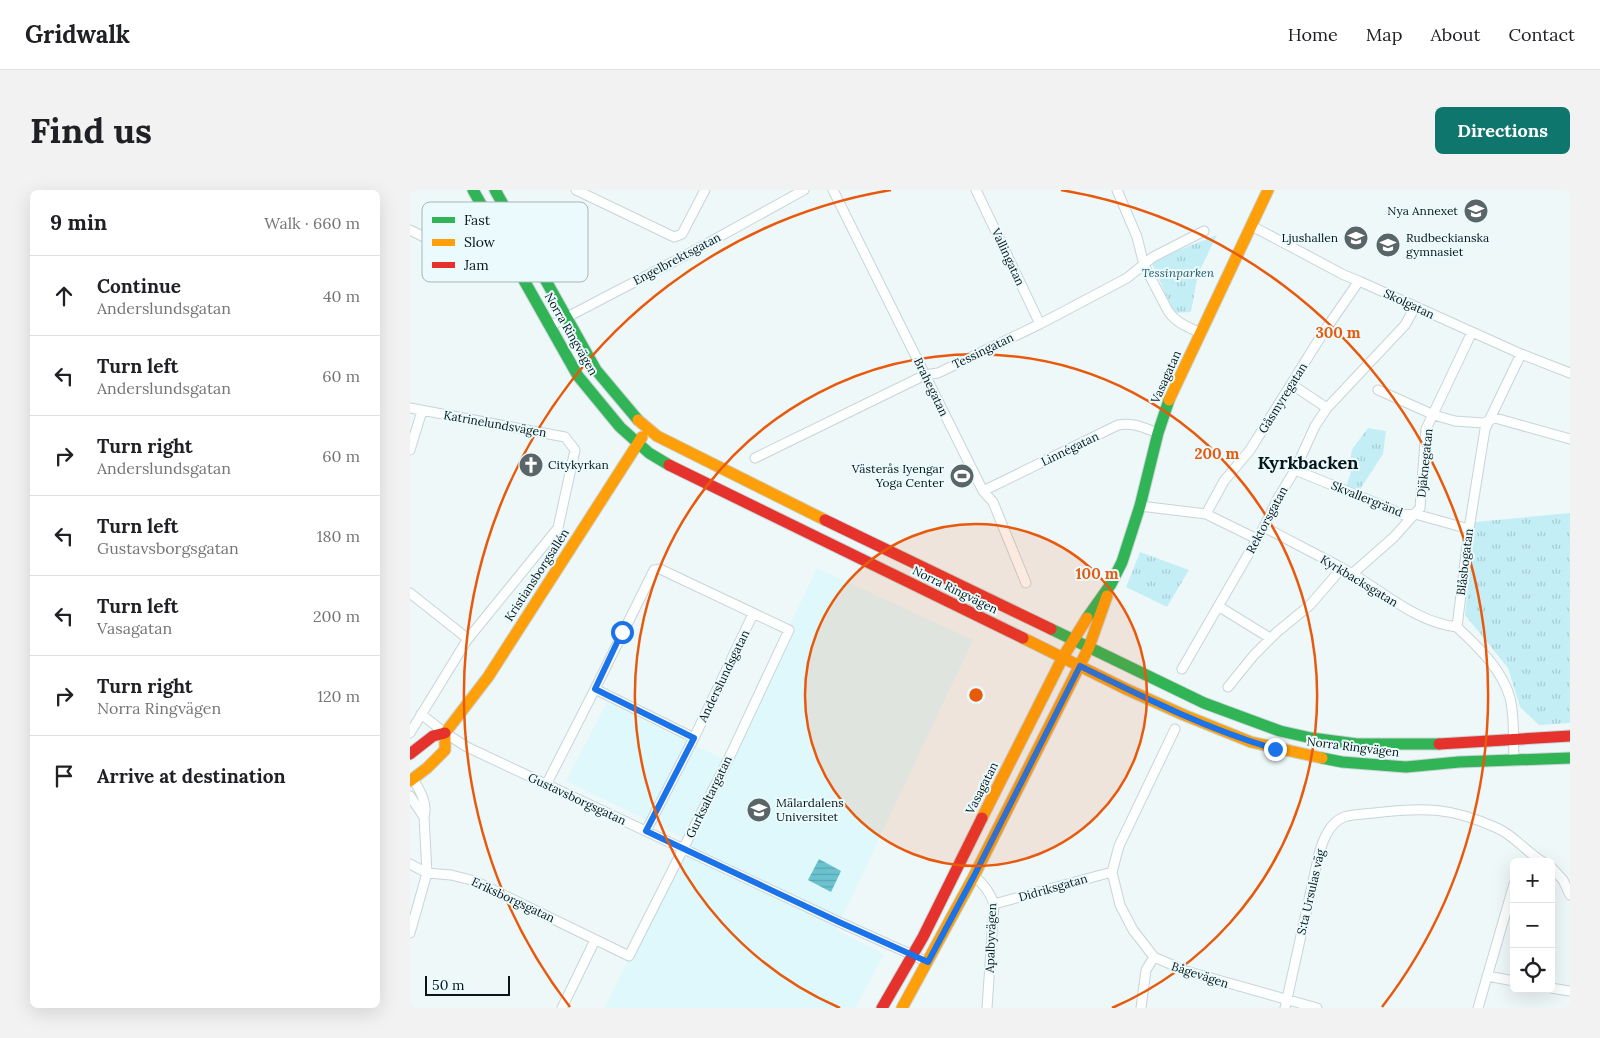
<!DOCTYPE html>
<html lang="en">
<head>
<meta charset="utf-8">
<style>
	body { margin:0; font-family:Lora,serif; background:#f2f2f2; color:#202124 }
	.controls { position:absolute; right:15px; bottom:15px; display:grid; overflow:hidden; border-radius:8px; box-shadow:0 5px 20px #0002 }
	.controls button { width:45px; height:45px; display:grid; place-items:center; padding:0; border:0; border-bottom:1px solid #e0e0e0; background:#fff; color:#202124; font:25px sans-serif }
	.scale { position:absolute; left:15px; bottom:12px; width:85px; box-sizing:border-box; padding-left:5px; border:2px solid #081618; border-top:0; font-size:14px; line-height:18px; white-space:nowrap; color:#081618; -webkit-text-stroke:4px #ebfbfd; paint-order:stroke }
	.stop { position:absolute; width:15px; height:15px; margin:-11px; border:4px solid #1a73e8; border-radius:50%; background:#fff }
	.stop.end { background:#1a73e8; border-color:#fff; box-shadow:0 1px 5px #0008 }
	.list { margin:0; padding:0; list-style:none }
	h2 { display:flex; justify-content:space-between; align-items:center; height:65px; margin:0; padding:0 20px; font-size:21px }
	h2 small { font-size:16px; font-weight:400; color:#757577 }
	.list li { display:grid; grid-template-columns:32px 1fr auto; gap:15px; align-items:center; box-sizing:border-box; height:80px; padding:0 20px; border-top:1px solid #e0e0e0 }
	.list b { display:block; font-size:19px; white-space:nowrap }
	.list p { margin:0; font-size:16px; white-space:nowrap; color:#757577 }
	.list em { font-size:16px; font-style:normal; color:#757577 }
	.icon { flex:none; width:28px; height:28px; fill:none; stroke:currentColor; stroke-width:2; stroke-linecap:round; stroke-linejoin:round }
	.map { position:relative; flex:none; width:1160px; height:818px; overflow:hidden; border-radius:8px }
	header { display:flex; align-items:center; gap:30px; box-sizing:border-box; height:70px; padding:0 25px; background:#fff; border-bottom:1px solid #e0e0e0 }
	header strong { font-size:24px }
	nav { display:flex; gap:28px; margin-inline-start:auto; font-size:18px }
	.intro { display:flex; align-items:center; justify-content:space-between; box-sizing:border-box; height:120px; padding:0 30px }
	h1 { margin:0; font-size:35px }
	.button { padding:12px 22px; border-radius:8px; background:#0f766e; color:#fff; font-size:18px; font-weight:700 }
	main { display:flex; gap:30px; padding:0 30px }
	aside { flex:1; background:#fff; border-radius:8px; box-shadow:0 5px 20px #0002 }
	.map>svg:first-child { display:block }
	.built { fill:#def8fc }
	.park { fill:url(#park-tufts) }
	.water { fill:url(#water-rules) }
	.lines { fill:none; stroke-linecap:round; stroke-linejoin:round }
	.street-casing { stroke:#c9d4d6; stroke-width:11 }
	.fast-casing { stroke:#c9d4d6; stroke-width:13 }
	.slow-casing { stroke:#c9d4d6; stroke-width:13 }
	.jam-casing { stroke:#c9d4d6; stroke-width:13 }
	.street { stroke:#fdfefe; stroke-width:9 }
	.fast { stroke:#30b455; stroke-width:11 }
	.slow { stroke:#ff9f0a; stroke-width:11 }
	.jam { stroke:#e5322d; stroke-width:11 }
	.route { stroke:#1a73e8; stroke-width:6 }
	.ring { fill:none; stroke:#e8590c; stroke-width:2.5 }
	.labels { text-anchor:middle; stroke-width:4; stroke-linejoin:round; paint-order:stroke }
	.poi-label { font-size:12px; fill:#081618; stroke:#ebfbfd; text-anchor:end }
	.street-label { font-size:12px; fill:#081618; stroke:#ebfbfd }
	.park-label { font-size:12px; font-style:italic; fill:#2c5d65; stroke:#ebfbfd }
	.district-label { font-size:18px; font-weight:bold; fill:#081618; stroke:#ebfbfd }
	.key { fill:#ebfbfd; stroke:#a7b6b8; stroke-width:1 }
	.key-label { font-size:14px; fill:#081618 }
	.centre { fill:#e8590c; stroke:#ebfbfd; stroke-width:2.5 }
	.ring-label { font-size:15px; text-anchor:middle; font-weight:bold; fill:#e8590c; stroke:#ebfbfd; stroke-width:4; stroke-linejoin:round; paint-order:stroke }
</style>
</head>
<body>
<header>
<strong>Gridwalk</strong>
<nav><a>Home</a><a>Map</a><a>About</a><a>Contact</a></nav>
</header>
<div class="intro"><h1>Find us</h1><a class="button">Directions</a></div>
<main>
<aside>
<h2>9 min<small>Walk · 660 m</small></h2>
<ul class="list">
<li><svg class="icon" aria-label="ahead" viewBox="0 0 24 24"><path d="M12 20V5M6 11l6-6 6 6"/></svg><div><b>Continue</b><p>Anderslundsgatan</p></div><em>40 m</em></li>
<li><svg class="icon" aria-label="left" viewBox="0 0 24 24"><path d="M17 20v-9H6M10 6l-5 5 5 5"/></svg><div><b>Turn left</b><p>Anderslundsgatan</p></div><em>60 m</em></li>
<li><svg class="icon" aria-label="right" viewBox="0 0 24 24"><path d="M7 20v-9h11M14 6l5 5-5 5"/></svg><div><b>Turn right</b><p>Anderslundsgatan</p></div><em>60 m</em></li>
<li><svg class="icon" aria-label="left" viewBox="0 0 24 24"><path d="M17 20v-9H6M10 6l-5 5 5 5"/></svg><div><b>Turn left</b><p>Gustavsborgsgatan</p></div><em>180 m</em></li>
<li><svg class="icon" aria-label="left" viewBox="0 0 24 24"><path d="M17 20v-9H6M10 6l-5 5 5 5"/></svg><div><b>Turn left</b><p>Vasagatan</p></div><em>200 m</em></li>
<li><svg class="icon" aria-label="right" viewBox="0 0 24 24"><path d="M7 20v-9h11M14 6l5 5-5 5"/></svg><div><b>Turn right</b><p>Norra Ringvägen</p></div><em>120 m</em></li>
<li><svg class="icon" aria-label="arrive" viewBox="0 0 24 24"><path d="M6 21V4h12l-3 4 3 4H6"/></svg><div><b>Arrive at destination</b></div></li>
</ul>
</aside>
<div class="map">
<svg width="1160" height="818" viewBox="0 0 1160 818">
	<defs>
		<pattern id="park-tufts" width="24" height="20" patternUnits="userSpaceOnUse" patternTransform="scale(1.25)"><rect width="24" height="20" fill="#c4eef5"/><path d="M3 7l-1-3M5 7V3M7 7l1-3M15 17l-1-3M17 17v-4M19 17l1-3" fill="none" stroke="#a7cbd1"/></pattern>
		<pattern id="water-rules" width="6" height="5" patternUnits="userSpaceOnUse" patternTransform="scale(1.25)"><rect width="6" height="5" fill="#6bc2cf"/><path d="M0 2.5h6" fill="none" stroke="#5ba6b1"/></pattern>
	</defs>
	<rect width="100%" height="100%" fill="#eff8f9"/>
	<!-- built -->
	<path class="built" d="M407,378L563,450L426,740L474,764L445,818H195L276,649L156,591L197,512L315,570Z"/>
	<!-- park -->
	<path class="park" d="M807,45L788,84L781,122L764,123L741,71Z
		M958,238L976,241L973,264L947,304L937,301V294L941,282V264L943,258Z
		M1160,323V533L1129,535L1110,517L1098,478L1055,425L1065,332Z
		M730,362L779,380L757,417L716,397Z"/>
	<!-- water -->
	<path class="water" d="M409,669L431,681L421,702L398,690Z"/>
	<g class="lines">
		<defs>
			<path id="street" d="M166,0L264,47L272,44L295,0
				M423,0L552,259L573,301L583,312L616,393
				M566,0L630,134
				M707,0L727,47L734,75L758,121C766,133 778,137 791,143
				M842,36L934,85L949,91L1111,164L1160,183
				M0,40L14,47
				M140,136L278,64L394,0
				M881,194L917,218
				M968,200L1024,225L1045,231L1073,233L1085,228L1160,249
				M0,218L155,247L165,260L148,338L57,450L0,543
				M0,260L12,221
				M345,268L515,185L528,183L630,134L717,88L743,67L794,41
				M885,280L959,310L994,325L1005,324L1059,339
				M573,301L708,235C723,232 734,238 748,243
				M730,316L796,324L847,349
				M796,324L814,291L840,260L913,143L949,91
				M854,337C880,351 906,364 932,378C970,398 1003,432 1047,437
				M942,384L984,347L1010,318L1016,239L1062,142
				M0,403L58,449
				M808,416L860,448
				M772,479L854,337L868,308L885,280L905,236L917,218L995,135L1005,117
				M818,497L844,465L867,442L900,415L932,378
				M11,524L35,543L57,557L429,732L518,772
				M765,539L709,656L702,682L710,715L723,740L744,767L776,781L907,818
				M1104,571C1103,550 1105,528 1100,508C1092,479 1068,457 1047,437L1059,339L1075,239L1111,164
				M0,588L3,589C10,601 18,613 14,627L17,683L0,743
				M136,595L185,499
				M0,606L14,627
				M236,641L284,548L343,424
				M0,674L17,683L41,685L65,691L219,766L319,568L379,440L250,379L244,380L185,499L284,548
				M1141,677L1153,690L1160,705
				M564,686C574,694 580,702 584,714L577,818
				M584,714L702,682
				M1077,786L1104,791
				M1141,798L1159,801
				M152,818L185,750
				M731,818L736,780L744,767
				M875,818L909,664C913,650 919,633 934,627C942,624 954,624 964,623C1013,617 1041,617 1087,638C1105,646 1116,662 1133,672
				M1068,818L1104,694"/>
			<path id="fast" d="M63,0L168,186L210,237L239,263L259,275
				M85,0L186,180L228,230
				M677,428L701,394L712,372L730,316L748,243L759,210
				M641,439L794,513L870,541L901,548L947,554H1029
				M912,568L932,572L996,577L1049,572L1160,568"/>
			<path id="slow" d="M759,210L858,0
				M228,230L247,246L415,330
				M613,448L716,499L774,525L841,552L912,568
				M0,591L17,578L35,560V543L78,487L232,247
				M572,628L653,467L677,428
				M492,818L564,686L679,457L697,406"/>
			<path id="jam" d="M259,275L613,448
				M415,330L641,439
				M1029,554L1160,546
				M0,564L23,546L35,543
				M472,818L513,747L572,628"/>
		</defs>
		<!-- street casing -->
		<use href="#street" class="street-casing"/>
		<!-- fast casing -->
		<use href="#fast" class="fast-casing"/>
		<!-- slow casing -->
		<use href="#slow" class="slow-casing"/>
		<!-- jam casing -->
		<use href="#jam" class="jam-casing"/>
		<!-- street -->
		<use href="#street" class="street"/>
		<!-- fast -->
		<use href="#fast" class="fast"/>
		<!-- slow -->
		<use href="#slow" class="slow"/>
		<!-- jam -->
		<use href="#jam" class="jam"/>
	</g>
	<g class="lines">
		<!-- route -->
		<path class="route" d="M212,442L185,499L284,548L236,641L429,732L518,772L564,686L670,476C733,507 797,539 865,559"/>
	</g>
	<!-- distance rings -->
	<circle cx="566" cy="505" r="171" fill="#e8590c" fill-opacity=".12"/>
	<g class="ring">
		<circle cx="566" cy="505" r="171"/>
		<path d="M430 818A341 341 0 1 1 702 818"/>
		<path d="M160 817A512 512 0 0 1 481 0M651 0A512 512 0 0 1 972 817"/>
	</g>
	<!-- icons -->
	<defs>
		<symbol id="school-disc" viewBox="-11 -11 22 22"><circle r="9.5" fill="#596567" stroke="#ebfbfd"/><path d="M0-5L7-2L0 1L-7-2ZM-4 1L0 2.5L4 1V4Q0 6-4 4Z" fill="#fff"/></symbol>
		<symbol id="church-disc" viewBox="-11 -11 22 22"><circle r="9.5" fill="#596567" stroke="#ebfbfd"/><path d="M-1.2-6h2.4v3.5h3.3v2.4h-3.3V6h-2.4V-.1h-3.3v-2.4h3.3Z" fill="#fff"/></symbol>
		<symbol id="stadium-disc" viewBox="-11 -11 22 22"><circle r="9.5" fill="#596567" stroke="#ebfbfd"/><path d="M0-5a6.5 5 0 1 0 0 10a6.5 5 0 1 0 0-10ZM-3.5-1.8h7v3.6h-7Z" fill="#fff"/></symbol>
		<symbol id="university-disc" viewBox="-11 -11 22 22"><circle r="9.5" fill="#596567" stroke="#ebfbfd"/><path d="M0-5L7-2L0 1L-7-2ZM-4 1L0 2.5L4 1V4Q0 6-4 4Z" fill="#fff"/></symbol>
	</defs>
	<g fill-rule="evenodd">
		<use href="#school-disc" x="1052" y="7" width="28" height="28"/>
		<use href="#school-disc" x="932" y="34" width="28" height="28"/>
		<use href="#school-disc" x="964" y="41" width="28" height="28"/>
		<use href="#church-disc" x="107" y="261" width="28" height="28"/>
		<use href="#stadium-disc" x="538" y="272" width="28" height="28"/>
		<use href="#university-disc" x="335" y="606" width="28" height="28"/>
	</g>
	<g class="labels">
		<!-- poi labels -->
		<g class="poi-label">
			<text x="1048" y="25">Nya Annexet</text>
			<text x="928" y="52">Ljushallen</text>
			<text x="996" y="52" text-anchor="start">Rudbeckianska<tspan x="996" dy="14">gymnasiet</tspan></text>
			<text x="138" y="279" text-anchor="start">Citykyrkan</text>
			<text x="534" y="283">Västerås Iyengar<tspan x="534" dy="14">Yoga Center</tspan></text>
			<text x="366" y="617" text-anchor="start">Mälardalens<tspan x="366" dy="14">Universitet</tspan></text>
		</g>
		<!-- street labels -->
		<g class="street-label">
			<text transform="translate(598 67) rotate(65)" y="4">Vallingatan</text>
			<text transform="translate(267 69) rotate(-28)" y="4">Engelbrektsgatan</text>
			<text transform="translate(999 114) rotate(25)" y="4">Skolgatan</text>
			<text transform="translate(161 144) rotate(60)" y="4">Norra Ringvägen</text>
			<text transform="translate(573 161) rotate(-26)" y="4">Tessingatan</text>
			<text transform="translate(756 187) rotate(-66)" y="4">Vasagatan</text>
			<text transform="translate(521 197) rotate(64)" y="4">Brahegatan</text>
			<text transform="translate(873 208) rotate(-58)" y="4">Gåsmyregatan</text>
			<text transform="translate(85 234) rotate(10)" y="4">Katrinelundsvägen</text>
			<text transform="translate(660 259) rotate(-26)" y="4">Linnégatan</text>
			<text transform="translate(1015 273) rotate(-84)" y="4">Djäknegatan</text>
			<text transform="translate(957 309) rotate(22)" y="4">Skvallergränd</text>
			<text transform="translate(857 330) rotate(-62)" y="4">Rektorsgatan</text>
			<text transform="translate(1055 372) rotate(-83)" y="4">Blåsbogatan</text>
			<text transform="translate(127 385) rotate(-57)" y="4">Kristiansborgsallén</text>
			<text transform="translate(949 391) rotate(31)" y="4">Kyrkbacksgatan</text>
			<text transform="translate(545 400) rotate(26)" y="4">Norra Ringvägen</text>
			<text transform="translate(314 486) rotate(-64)" y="4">Anderslundsgatan</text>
			<text transform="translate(943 557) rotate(7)" y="4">Norra Ringvägen</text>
			<text transform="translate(572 598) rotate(-63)" y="4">Vasagatan</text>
			<text transform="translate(299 607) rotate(-64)" y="4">Gurksaltargatan</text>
			<text transform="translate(167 609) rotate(25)" y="4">Gustavsborgsgatan</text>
			<text transform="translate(643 698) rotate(-16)" y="4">Didriksgatan</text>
			<text transform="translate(901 702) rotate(-77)" y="4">S:ta Ursulas väg</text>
			<text transform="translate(103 710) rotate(25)" y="4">Eriksborgsgatan</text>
			<text transform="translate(581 748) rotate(-88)" y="4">Apalbyvägen</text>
			<text transform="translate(790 785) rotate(18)" y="4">Bågevägen</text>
		</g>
		<!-- park labels -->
		<g class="park-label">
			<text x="768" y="87">Tessinparken</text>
		</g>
		<!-- district labels -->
		<g class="district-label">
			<text x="898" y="279">Kyrkbacken</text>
		</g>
	</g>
	<!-- legend -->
	<rect x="12" y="12" width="166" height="80" rx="8" class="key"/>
	<rect x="22" y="27" width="23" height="6" fill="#30b455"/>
	<rect x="22" y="49" width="23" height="7" fill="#ff9f0a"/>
	<rect x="22" y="72" width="23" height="6" fill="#e5322d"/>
	<g class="key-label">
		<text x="54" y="35">Fast</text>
		<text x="54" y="57">Slow</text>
		<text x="54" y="80">Jam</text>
	</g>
	<circle cx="566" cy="505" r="8" class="centre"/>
	<g class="ring-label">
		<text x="928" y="148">300 m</text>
		<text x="807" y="269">200 m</text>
		<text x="687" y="389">100 m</text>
	</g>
</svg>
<div class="controls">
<button>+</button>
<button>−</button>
<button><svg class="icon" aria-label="locate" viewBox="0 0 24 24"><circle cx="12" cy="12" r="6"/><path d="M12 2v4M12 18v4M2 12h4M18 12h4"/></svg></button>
</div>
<div class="scale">50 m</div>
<div class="stop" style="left:212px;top:442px"></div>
<div class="stop end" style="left:865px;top:559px"></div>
</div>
</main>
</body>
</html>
